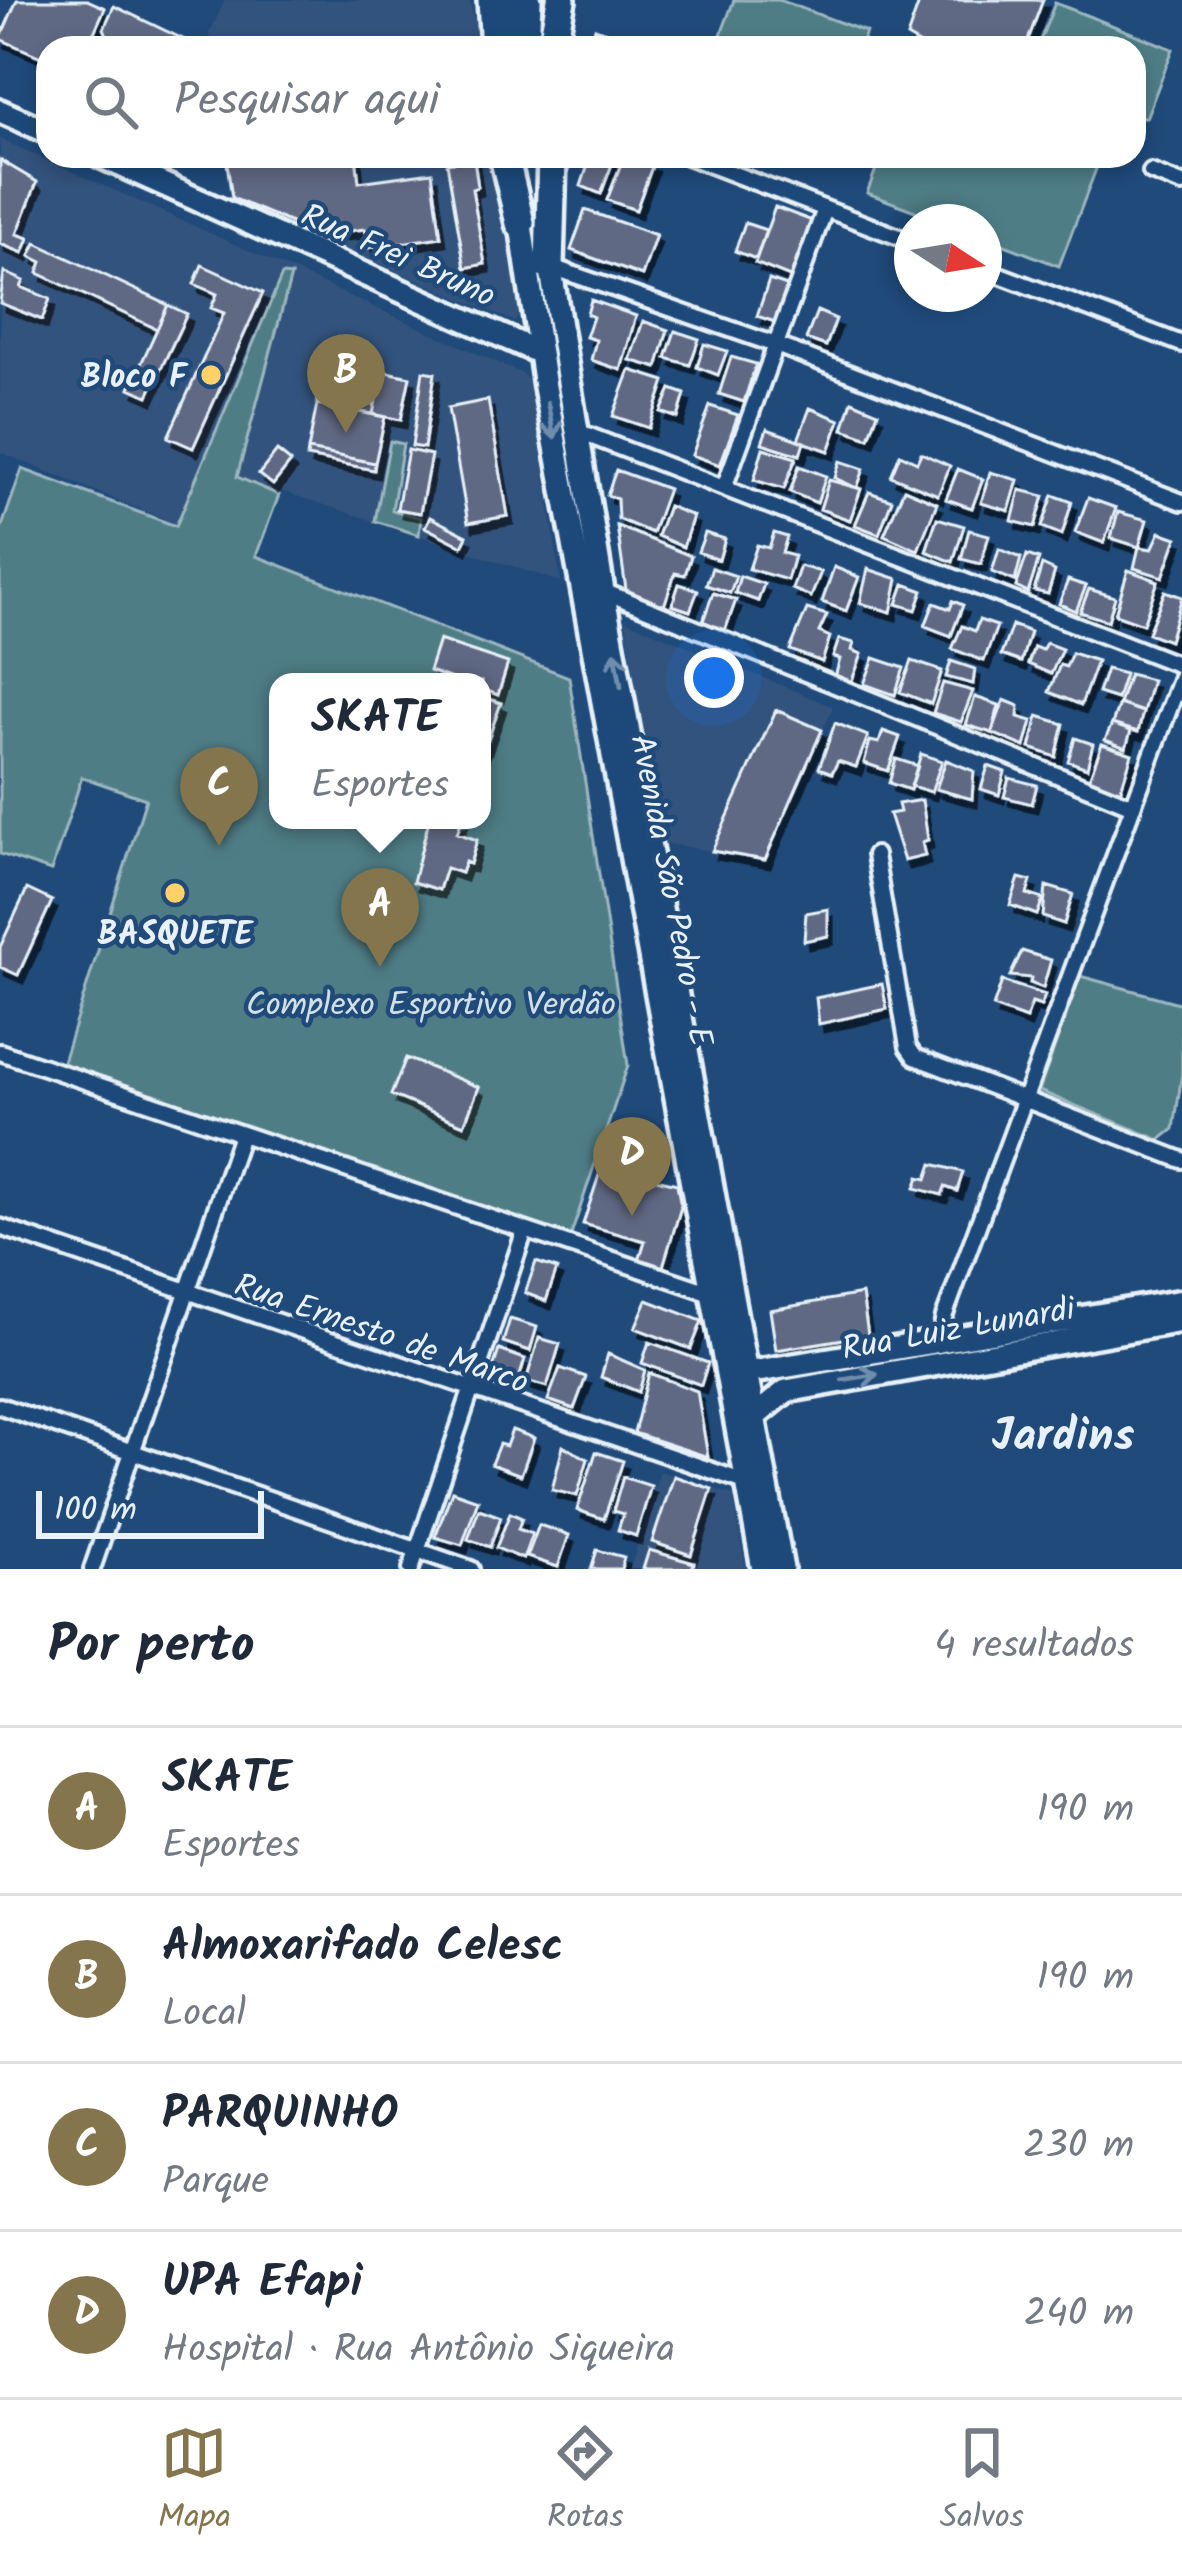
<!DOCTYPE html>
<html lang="pt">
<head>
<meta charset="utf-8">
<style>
	body { margin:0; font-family:Kalam,sans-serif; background:#f2f2f3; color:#1f2937 }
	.compass { position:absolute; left:894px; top:204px; width:108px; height:108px; border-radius:50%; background:#fff; box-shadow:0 6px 18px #0003; rotate:102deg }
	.scale { position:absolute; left:36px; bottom:30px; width:228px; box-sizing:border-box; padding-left:12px; border:6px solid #e8f1f8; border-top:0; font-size:33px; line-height:42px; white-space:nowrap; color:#e8f1f8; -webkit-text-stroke:9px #1f4a7a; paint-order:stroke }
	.you { position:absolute; left:714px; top:678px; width:42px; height:42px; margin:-30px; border:9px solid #fff; border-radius:50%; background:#1a73e8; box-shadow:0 0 0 18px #1a73e833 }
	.badge { display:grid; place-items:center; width:78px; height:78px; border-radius:50%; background:#84754c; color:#fff; font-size:39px; font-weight:700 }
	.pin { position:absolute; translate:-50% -99px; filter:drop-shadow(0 3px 6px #0008) }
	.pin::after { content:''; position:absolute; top:63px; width:42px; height:36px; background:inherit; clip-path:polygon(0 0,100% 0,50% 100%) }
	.popup { position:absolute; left:269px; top:673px; width:222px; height:156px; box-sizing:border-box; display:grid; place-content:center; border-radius:24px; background:#fff; filter:drop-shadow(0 3px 9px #0005); font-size:39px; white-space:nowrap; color:#747a83 }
	.popup b { font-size:45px; color:#1f2937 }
	.popup::after { content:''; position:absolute; left:50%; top:100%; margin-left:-24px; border:24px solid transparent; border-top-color:#fff }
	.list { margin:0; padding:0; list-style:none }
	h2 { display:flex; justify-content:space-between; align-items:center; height:156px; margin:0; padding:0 48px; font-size:51px }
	h2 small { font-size:39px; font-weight:400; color:#747a83 }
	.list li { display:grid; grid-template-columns:78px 1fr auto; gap:36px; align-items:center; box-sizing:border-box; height:168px; padding:0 48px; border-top:3px solid #e0e1e3 }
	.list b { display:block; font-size:45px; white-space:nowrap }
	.list p { margin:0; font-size:39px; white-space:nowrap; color:#747a83 }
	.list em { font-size:39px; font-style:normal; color:#747a83 }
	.icon { flex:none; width:66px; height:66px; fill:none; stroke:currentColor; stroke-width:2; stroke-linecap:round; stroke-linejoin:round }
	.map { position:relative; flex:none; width:1182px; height:1569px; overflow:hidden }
	.search { position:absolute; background:#fff; box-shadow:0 6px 18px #0003; left:36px; right:36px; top:36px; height:132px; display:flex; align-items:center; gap:30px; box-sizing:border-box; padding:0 42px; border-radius:36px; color:#747a83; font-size:45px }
	.sheet { height:828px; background:#fff }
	nav { display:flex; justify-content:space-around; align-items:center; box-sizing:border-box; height:168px; border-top:3px solid #e0e1e3; background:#fff; font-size:33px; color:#747a83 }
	nav a { display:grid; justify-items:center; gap:6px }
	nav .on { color:#84754c }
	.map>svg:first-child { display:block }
	.built { fill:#33537d }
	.green { fill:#507d86; stroke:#9cb7bf; stroke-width:3; fill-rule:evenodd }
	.building { fill:#616984; stroke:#e8f1f8; stroke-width:3; filter:url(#shadow) }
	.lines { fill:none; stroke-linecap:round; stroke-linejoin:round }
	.street-casing { stroke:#e8f1f8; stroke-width:22 }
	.secondary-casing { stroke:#e8f1f8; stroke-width:30 }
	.highway-casing { stroke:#e8f1f8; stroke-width:36 }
	.street { stroke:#1f4a7a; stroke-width:14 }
	.secondary { stroke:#1f4a7a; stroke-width:21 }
	.highway { stroke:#1f4a7a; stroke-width:27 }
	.oneway { stroke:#6f8dac }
	.poi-dot { fill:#ffd166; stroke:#1f4a7a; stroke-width:4.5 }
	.labels { text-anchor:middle; stroke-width:9; stroke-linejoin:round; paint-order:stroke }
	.street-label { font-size:33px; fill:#e8f1f8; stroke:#1f4a7a }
	.poi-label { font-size:33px; font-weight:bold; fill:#e8f1f8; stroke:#1f4a7a; text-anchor:end }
	.park-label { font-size:33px; fill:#d1e0e7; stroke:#1f4a7a }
	.district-label { font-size:45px; font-weight:bold; fill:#e8f1f8; stroke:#1f4a7a }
</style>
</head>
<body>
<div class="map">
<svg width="1182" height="1569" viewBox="0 0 1182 1569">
	<defs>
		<filter id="shadow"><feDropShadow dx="5" dy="8" stdDeviation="0" flood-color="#0009"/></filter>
	</defs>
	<rect width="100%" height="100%" fill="#1f4a7a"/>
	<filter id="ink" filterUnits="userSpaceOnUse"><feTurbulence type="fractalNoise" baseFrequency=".00833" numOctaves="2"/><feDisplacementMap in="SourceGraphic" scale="24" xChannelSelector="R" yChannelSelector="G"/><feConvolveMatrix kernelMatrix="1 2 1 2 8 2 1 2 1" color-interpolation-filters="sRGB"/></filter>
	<g filter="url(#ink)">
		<!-- built -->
		<path class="built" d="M225,0H469L482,48H211L209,34Z
			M0,139L523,374L531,384L561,582L281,491L255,556L0,452Z
			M224,156H493L520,313L515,322L230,199Z
			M625,620L833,707L765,860L663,843Z
			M660,1471L733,1495L746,1569H630Z"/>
		<!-- green -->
		<path class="green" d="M734,0H779L866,32L860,48H716Z
			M1055,3L1173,49L1146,118L1134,114V48H1037Z
			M881,156H1101L1059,266L984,237V222H944L867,193Z
			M282,275L291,276L237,477L279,495L256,556L569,677L628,1065L568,1244L60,1071L146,799L82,777L51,871L0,854V532L22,469L176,526ZM278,682H482V820H278Z
			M390,441L403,444L392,510L421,518L419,535L375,521Z
			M1080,976L1182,1004V1073L1174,1129L1160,1140L1039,1091Z"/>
		<!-- building -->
		<path class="building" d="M17,0H87L105,8L87,48H48V60L0,39Z
			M920,0H1043L1025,48H926L907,37Z
			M114,6L191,43V48H103L108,38L104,28Z
			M595,28L642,45L641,48H588Z
			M226,156H356L359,182L432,172L441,237L368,248L365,229L320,235L232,198Z
			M591,156H615L601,194L581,186Z
			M624,156L653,164L636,210L607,200Z
			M474,159L478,187L472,189L485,264L465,268L447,163Z
			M0,160L37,182L17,234L29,238L23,253L0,244Z
			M775,207L818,223L795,279L755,263Z
			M585,210L656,235L642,276L571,250Z
			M745,223L766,230L756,259L735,251Z
			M36,243L168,305L157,329L38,273L42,262L30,256Z
			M202,265L263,293L193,448L168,437L224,313L211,308L217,294L194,284Z
			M4,272L24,281L21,287L50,299L42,320L0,303Z
			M769,280L790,287L778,323L757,316Z
			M591,300L636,316L621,370L591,360L596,340L586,337L593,317L587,314Z
			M168,305L187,314L148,396L130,388Z
			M817,311L836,319L826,346L806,339Z
			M643,321L668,330L657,368L630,360Z
			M675,331L699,339L690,365L666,358Z
			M704,344L727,351L718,375L697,367Z
			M731,357L756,364L744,402L719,394Z
			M630,370L665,381L649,428L613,416Z
			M382,371L410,377L401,420L373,414Z
			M423,371L435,373L424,448L412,446Z
			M671,389L685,394L678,418L661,412Z
			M319,393L375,404L373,414L317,404Z
			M488,400L508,516L468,523L448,408Z
			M852,401L878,412L869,438L843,429Z
			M317,404L385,417L375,463L308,450Z
			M710,406L738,415L720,465L692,455Z
			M810,408L840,420L829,451L798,440Z
			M767,429L804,442L800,455L762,443Z
			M763,448L796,458L784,489L754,480Z
			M308,450L375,463L374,470L307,457Z
			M408,450L431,455L420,513L397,509Z
			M277,451L291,462L273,485L259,474Z
			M921,453L950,466L938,495L891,476L900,454L917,462Z
			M840,461L864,469L857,488L835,478Z
			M799,466L826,476L817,503L790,492Z
			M958,469L983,479L972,508L946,499Z
			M616,470L668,489L652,533L618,519L617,499L607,495Z
			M990,472L1018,480L1009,511L981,503Z
			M829,480L861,489L850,520L820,509Z
			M904,489L937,503L918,550L884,535Z
			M1020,490L1044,496L1035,527L1012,521Z
			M869,492L892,500L879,534L855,525Z
			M1053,495L1072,502L1062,535L1042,527Z
			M1088,498L1116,508L1104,543L1075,532Z
			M668,506L693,516L683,547L657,536Z
			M1118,512L1147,520L1139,547L1111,538Z
			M430,517L467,536L462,546L425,527Z
			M937,518L964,526L953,562L926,551Z
			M617,526L691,556L685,575L675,573L664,606L626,590Z
			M969,530L989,535L981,564L961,559Z
			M1160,532L1177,538L1163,577L1134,568L1139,547L1152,549Z
			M705,533L725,539L719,560L698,552Z
			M774,533L787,537L782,553L794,556L787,580L749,569L757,545L769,548Z
			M999,549L1021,558L1015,581L992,572Z
			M1027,555L1039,559L1028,593L1016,587Z
			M1042,565L1055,571L1048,594L1034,591Z
			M800,566L821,572L811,597L792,589Z
			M834,567L859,577L846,611L822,602Z
			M712,568L736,576L730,593L706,585Z
			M868,569L898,579L891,612L860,603Z
			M1128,570L1158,581L1143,624L1115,614Z
			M740,576L764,584L758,601L735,593Z
			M1068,580L1086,586L1076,611L1059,604Z
			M679,584L698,590L690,611L672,605Z
			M904,584L923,591L916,610L897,604Z
			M1089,589L1115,597L1108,621L1080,612Z
			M1165,591L1182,597L1169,641L1148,633Z
			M713,593L736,600L725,631L703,621Z
			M953,601L963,605L951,636L925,626L934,603L950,609Z
			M807,609L827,615L819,632L830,637L822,662L790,650Z
			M979,620L997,626L984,661L952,649L962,626L975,631Z
			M1012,625L1030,632L1021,662L1001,655Z
			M839,639L854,643L852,650L862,654L851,683L835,677L840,659L833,657Z
			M439,640L508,663L498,695L482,689V682H461L429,671Z
			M1046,643L1062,649L1051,674L1028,664L1034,647L1042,650Z
			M1072,653L1097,661L1081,705L1049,692L1060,665L1066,667Z
			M874,658L904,668L895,695L864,684Z
			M912,661L942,671L931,704L900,692Z
			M951,661L975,669L973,684L946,677Z
			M1106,669L1125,674L1117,699L1098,693Z
			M1129,674L1152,680L1143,712L1119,704Z
			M943,683L973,691L961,722L933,713Z
			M482,697L501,703L482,756Z
			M975,697L999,705L992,733L966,725Z
			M1004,700L1019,706L1018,717L1032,721L1025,747L992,733Z
			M1119,704L1143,712L1138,732L1112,724Z
			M776,710L822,730L765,860L712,851Z
			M1038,716L1064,724L1056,757L1030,748Z
			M835,723L868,736L856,767L838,761L832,773L819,768Z
			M1112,724L1131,731L1126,748L1105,740Z
			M883,731L900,737L888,771L864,763L870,741L879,743Z
			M1075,738L1093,744L1087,768L1068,761Z
			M1102,744L1132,754L1120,792L1089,779Z
			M921,754L942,761L931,792L911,786Z
			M896,759L918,766L910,790L889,783Z
			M946,760L974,771L972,799L936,789Z
			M988,766L1005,772L999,795L981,789Z
			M1009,778L1037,785L1032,804L1004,797Z
			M922,800L928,840L922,842L925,856L904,861L889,814L900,812L898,804Z
			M429,820H462L457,833L477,840L470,864L465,862L461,873L446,868L439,890L413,882Z
			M1019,878L1031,881L1027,894L1043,899L1037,915L1010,905Z
			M1046,886L1073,894L1064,924L1043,917Z
			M27,889L52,901L18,975L0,967V947Z
			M828,909V936L804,941L806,913Z
			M1022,951L1051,960L1043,988L1030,983L1031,978L1010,976Z
			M1002,981L1045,995L1041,1006L1032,1003L1026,1019L993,1007Z
			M882,984L887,1009L819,1024L816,998Z
			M406,1058L479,1087L464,1125L391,1095Z
			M932,1164L963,1172L957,1191L945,1187L942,1195L915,1188L919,1177L927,1179Z
			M602,1166L677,1184L681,1207L661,1273L637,1267L645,1241L583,1224Z
			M536,1262L557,1269L546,1301L525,1293Z
			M862,1294L868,1335L776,1350L770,1310Z
			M647,1300L702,1321L691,1349L635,1328Z
			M510,1319L537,1327L530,1351L503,1342Z
			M539,1338L560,1344L547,1387L526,1381Z
			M649,1342L708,1363L701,1385L642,1363Z
			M499,1350L525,1359L517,1386L490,1377Z
			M608,1354L645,1370L639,1392L601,1377Z
			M560,1368L586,1377L574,1409L548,1400Z
			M649,1373L697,1391L708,1457L634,1433Z
			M512,1430L534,1438L521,1475L491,1464L499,1444L506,1446Z
			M563,1446L588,1459L577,1496L552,1490Z
			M596,1452L623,1461L604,1519L577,1510Z
			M674,1476L712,1489L691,1555L652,1542Z
			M623,1477L651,1486L636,1536L618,1530L623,1514L613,1511Z
			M452,1491L478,1500L462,1545L435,1537Z
			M479,1509L501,1517L490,1547L468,1539Z
			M510,1513L522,1518L518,1529L532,1534L523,1559L496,1548Z
			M539,1525L569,1535L558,1567L527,1557Z
			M597,1550L624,1557L621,1569H591Z
			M649,1550L694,1563L692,1569H643Z"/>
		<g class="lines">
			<defs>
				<path id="street" d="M687,156L912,242
					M1151,172L1182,184
					M549,266L776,345L1182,502
					M984,269L1182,344
					M577,431L1182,666
					M724,488L825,209
					M603,591L1133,806
					M875,855L908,1047L915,1057L1182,1160
					M0,1052L714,1294
					M0,1227L748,1483
					M938,1345L944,1317L1182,674
					M0,1406L471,1569
					M92,1569L241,1135
					M411,1569L524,1233"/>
				<path id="secondary" d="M510,48V0
					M528,48L530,0
					M0,111L48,132
					M100,156L540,353
					M519,212L545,387L763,1569
					M548,252L603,591L782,1569
					M746,1373L1182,1301
					M754,1417L786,1391L1182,1321"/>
				<path id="highway" d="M492,0L495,48
					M552,48L561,0
					M504,156L520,223
					M549,266L552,156"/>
			</defs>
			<!-- street casing -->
			<use href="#street" class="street-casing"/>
			<!-- secondary casing -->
			<use href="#secondary" class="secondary-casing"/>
			<!-- highway casing -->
			<use href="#highway" class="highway-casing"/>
			<!-- street -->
			<use href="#street" class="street"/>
			<!-- secondary -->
			<use href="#secondary" class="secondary"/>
			<!-- highway -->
			<use href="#highway" class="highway"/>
		</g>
		<!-- one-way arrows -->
		<defs><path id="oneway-shaft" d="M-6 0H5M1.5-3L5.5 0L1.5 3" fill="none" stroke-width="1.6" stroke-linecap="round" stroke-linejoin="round" transform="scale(3)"/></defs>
		<g class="oneway">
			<use href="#oneway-shaft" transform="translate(551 421) rotate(79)"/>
			<use href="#oneway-shaft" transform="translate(618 669) rotate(-100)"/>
			<use href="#oneway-shaft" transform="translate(860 1377) rotate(-9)"/>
		</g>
	</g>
	<!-- markers -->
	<g class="poi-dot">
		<circle cx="211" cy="375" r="12"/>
		<circle cx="175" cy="893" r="12"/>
	</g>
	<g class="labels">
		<!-- street labels -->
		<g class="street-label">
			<text transform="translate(399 254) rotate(24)" y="12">Rua Frei Bruno</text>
			<text transform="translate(673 890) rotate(79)" y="12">Avenida São Pedro - E</text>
			<text transform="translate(958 1327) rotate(-10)" y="12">Rua Luiz Lunardi</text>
			<text transform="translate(382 1332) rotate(19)" y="12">Rua Ernesto de Marco</text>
		</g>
		<!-- poi labels -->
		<g class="poi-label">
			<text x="187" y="387">Bloco F</text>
			<text x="175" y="944" text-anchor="middle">BASQUETE</text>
		</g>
		<!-- park labels -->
		<g class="park-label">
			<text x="431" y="1015">Complexo Esportivo Verdão</text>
		</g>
		<!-- district labels -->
		<g class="district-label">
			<text x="1063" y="1450">Jardins</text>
		</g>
	</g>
</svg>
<svg class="compass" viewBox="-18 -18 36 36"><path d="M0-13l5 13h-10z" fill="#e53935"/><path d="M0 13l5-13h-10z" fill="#747a83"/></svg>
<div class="scale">100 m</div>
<div class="you"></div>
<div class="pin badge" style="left:380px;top:967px">A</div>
<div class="popup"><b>SKATE</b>Esportes</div>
<div class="pin badge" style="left:346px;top:433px">B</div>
<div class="pin badge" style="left:219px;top:846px">C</div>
<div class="pin badge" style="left:632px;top:1216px">D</div>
<div class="search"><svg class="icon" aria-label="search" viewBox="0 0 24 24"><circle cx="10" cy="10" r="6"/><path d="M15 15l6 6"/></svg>Pesquisar aqui</div>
</div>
<section class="sheet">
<h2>Por perto<small>4 resultados</small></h2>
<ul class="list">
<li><span class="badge">A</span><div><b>SKATE</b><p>Esportes</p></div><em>190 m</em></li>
<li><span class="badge">B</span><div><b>Almoxarifado Celesc</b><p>Local</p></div><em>190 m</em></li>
<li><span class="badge">C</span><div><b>PARQUINHO</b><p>Parque</p></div><em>230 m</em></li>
<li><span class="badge">D</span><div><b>UPA Efapi</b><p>Hospital · Rua Antônio Siqueira</p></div><em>240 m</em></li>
</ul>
</section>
<nav>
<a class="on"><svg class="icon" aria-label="map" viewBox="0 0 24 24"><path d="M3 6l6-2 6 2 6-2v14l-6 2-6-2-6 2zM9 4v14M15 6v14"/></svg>Mapa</a>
<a><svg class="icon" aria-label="directions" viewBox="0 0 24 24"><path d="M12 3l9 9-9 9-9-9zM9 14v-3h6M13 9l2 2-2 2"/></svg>Rotas</a>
<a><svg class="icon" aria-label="saved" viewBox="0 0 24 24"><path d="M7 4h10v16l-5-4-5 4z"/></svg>Salvos</a>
</nav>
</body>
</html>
